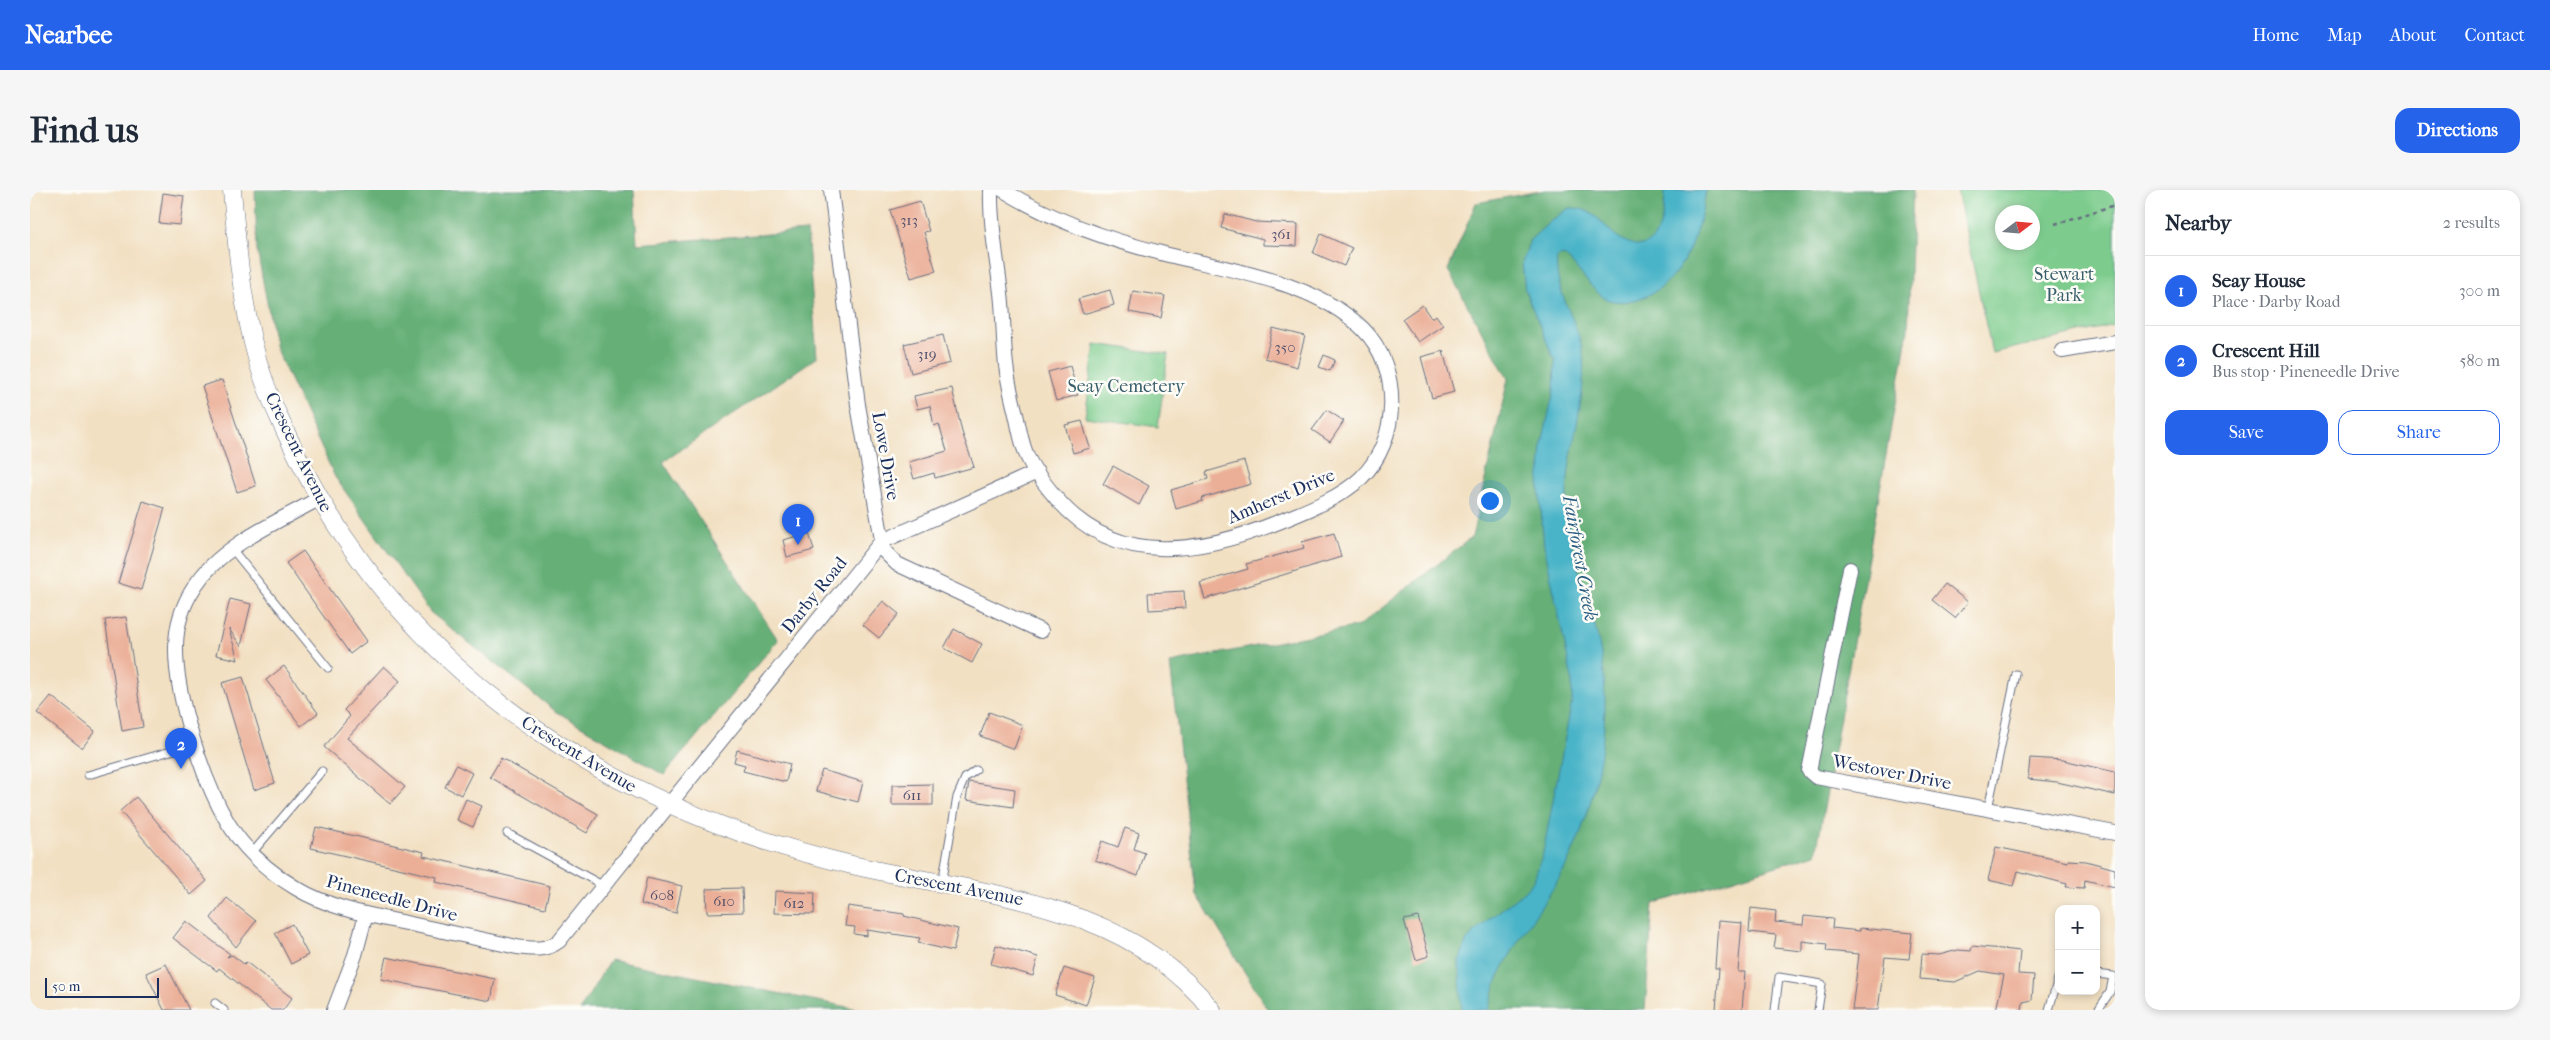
<!DOCTYPE html>
<html lang="en">
<head>
<meta charset="utf-8">
<style>
	body { margin:0; font-family:"IM FELL French Canon",serif; background:#f6f6f7; color:#1f2937 }
	.controls { position:absolute; right:15px; bottom:15px; display:grid; overflow:hidden; border-radius:10px; box-shadow:0 2px 8px #0003 }
	.controls button { width:45px; height:45px; display:grid; place-items:center; padding:0; border:0; border-bottom:1px solid #e0e1e3; background:#fff; color:#1f2937; font:25px sans-serif }
	.compass { position:absolute; left:1965px; top:15px; width:45px; height:45px; border-radius:50%; background:#fff; box-shadow:0 2px 8px #0003; rotate:74deg }
	.scale { position:absolute; left:15px; bottom:12px; width:114px; box-sizing:border-box; padding-left:5px; border:2px solid #1b2f5e; border-top:0; font-size:14px; line-height:18px; white-space:nowrap; color:#1b2f5e; -webkit-text-stroke:4px #fdfcf7; paint-order:stroke }
	.you { position:absolute; left:1459px; top:310px; width:18px; height:18px; margin:-12px; border:4px solid #fff; border-radius:50%; background:#1a73e8; box-shadow:0 0 0 8px #1a73e833 }
	.badge { display:grid; place-items:center; width:32px; height:32px; border-radius:50%; background:#2563eb; color:#fff; font-size:16px; font-weight:700 }
	.pin { position:absolute; translate:-50% -41px; filter:drop-shadow(0 1px 2px #0008) }
	.pin::after { content:''; position:absolute; top:26px; width:18px; height:15px; background:inherit; clip-path:polygon(0 0,100% 0,50% 100%) }
	.list { margin:0; padding:0; list-style:none }
	h2 { display:flex; justify-content:space-between; align-items:center; height:65px; margin:0; padding:0 20px; font-size:21px }
	h2 small { font-size:16px; font-weight:400; color:#747a83 }
	.list li { display:grid; grid-template-columns:32px 1fr auto; gap:15px; align-items:center; box-sizing:border-box; height:70px; padding:0 20px; border-top:1px solid #e0e1e3 }
	.list b { display:block; font-size:19px; white-space:nowrap }
	.list p { margin:0; font-size:16px; white-space:nowrap; color:#747a83 }
	.list em { font-size:16px; font-style:normal; color:#747a83 }
	.actions { display:flex; gap:10px; padding:15px 20px }
	.actions a { flex:1; padding:11px 0; border:1px solid #2563eb; border-radius:15px; text-align:center; font-size:18px; color:#2563eb }
	.actions .main { background:#2563eb; color:#fff }
	.map { position:relative; flex:none; width:2085px; height:820px; overflow:hidden; border-radius:15px }
	header { display:flex; align-items:center; gap:30px; box-sizing:border-box; height:70px; padding:0 25px; background:#2563eb; color:#fff }
	header strong { font-size:24px }
	nav { display:flex; gap:28px; margin-inline-start:auto; font-size:18px }
	.intro { display:flex; align-items:center; justify-content:space-between; box-sizing:border-box; height:120px; padding:0 30px }
	h1 { margin:0; font-size:35px }
	.button { padding:12px 22px; border-radius:15px; background:#2563eb; color:#fff; font-size:18px; font-weight:700 }
	main { display:flex; gap:30px; padding:0 30px }
	aside { flex:1; background:#fff; border-radius:15px; box-shadow:0 2px 8px #0003 }
	.map>svg:first-child { display:block }
	.green { fill:#7dcc8d; stroke:#4c7e76; fill-rule:evenodd }
	.forest { fill:#66b078; stroke:#40706b }
	.water { fill:#4ab4c8; stroke:#327293 }
	.building { fill:#ebaf97 }
	.lines { fill:none; stroke-linecap:round; stroke-linejoin:round }
	.service-casing { stroke:#666d81; stroke-width:9 }
	.minor-casing { stroke:#666d81; stroke-width:16 }
	.tertiary-casing { stroke:#666d81; stroke-width:19 }
	.path { stroke:#666d81; stroke-width:2.5; stroke-dasharray:4 4; stroke-linecap:butt }
	.service { stroke:#fff; stroke-width:7 }
	.minor { stroke:#fff; stroke-width:14 }
	.tertiary { stroke:#fff; stroke-width:18 }
	.labels { text-anchor:middle; stroke-width:5; stroke-linejoin:round; paint-order:stroke }
	.number-label { font-size:15px; fill:#4f4f6c }
	.park-label { font-size:18px; fill:#385e6c; stroke:#fdfcf7 }
	.street-label { font-size:18px; fill:#1b2f5e; stroke:#fdfcf7 }
	.water-label { font-size:19px; font-style:italic; fill:#2b5e83; stroke:#fdfcf7 }
</style>
</head>
<body>
<header>
<strong>Nearbee</strong>
<nav><a>Home</a><a>Map</a><a>About</a><a>Contact</a></nav>
</header>
<div class="intro"><h1>Find us</h1><a class="button">Directions</a></div>
<main>
<div class="map">
<svg width="2085" height="820" viewBox="0 0 2085 820">
	<rect width="100%" height="100%" fill="#fdfcf7"/>
	<filter id="ink" filterUnits="userSpaceOnUse"><feTurbulence type="fractalNoise" baseFrequency=".02" numOctaves="2"/><feDisplacementMap in="SourceGraphic" scale="10" xChannelSelector="R" yChannelSelector="G"/><feConvolveMatrix kernelMatrix="1 2 1 2 8 2 1 2 1" color-interpolation-filters="sRGB"/></filter>
	<filter id="wash" filterUnits="userSpaceOnUse"><feTurbulence type="fractalNoise" baseFrequency=".0096" numOctaves="4" result="noise"/><feDisplacementMap in="SourceGraphic" scale="20" xChannelSelector="R" yChannelSelector="G"/><feGaussianBlur stdDeviation="1.12" result="paint"/><feColorMatrix in="noise" values="0 0 0 0 0 0 0 0 0 0 0 0 0 0 0 0 0 1.4 0 .05"/><feComposite in="paint" operator="in"/></filter>
	<g filter="url(#wash)">
		<rect width="100%" height="100%" fill="#f2e0c2"/>
		<!-- green -->
		<path class="green" d="M1927,0H2085V135L1962,163ZM1972,22H2002V52H1972Z
			M1065,154L1138,164L1128,237L1055,227Z"/>
		<!-- forest -->
		<path class="forest" d="M225,0H604L607,54L777,41L787,167L633,272L748,450L634,585L524,520L400,422L305,287L246,159L227,60Z
			M1516,0H1883L1878,140L1786,664L1623,714L1615,820H1238L1166,703L1140,473L1329,436L1442,347L1478,189L1418,80L1446,13Z
			M580,770L833,820H550Z"/>
		<!-- water -->
		<path class="water" d="M1635,0H1676C1669,44 1651,104 1598,111C1590,112 1580,112 1573,107C1558,96 1548,77 1534,65L1527,67C1523,103 1550,132 1553,166C1557,218 1534,267 1537,319C1540,365 1560,409 1569,454C1578,494 1576,540 1568,580C1562,611 1551,646 1537,674C1517,713 1487,747 1469,786C1464,797 1462,809 1458,820H1432L1429,771L1437,750L1459,729L1494,702L1504,690L1513,663L1542,511V489L1514,355L1509,297L1512,253L1524,200L1525,171L1495,101L1492,73L1500,50L1522,30L1539,18C1544,18 1550,18 1554,20C1568,24 1578,42 1591,49C1628,72 1635,26 1635,0Z"/>
		<g id="blocks">
			<!-- building -->
			<path class="building" d="M133,3L154,6L150,35L129,33Z
				M890,11L899,41L894,42L906,81L881,88L860,20Z
				M1195,24L1226,32L1268,34L1267,56L1233,55V49L1191,38Z
				M1291,44L1322,58L1314,76L1283,63Z
				M1080,100L1084,115L1053,124L1048,109Z
				M1103,101L1135,106L1131,128L1099,122Z
				M1392,115L1401,128L1406,125L1413,135L1388,152L1372,129Z
				M1243,138L1275,146L1267,177L1235,168Z
				M913,145L920,173L881,183L874,154Z
				M1413,161L1424,202L1402,208L1391,167Z
				M1294,165L1305,170L1300,181L1289,177Z
				M1040,176L1048,205L1026,211L1018,182Z
				M192,190L226,296L207,302L172,196Z
				M922,198L932,242L944,277L905,288L904,283L884,289L879,272L917,261L909,234L904,236L900,216L887,219L884,206Z
				M1297,220L1314,231L1300,252L1282,240Z
				M1052,231L1060,258L1043,263L1035,235Z
				M1214,271L1221,294L1172,308L1173,311L1146,319L1141,300L1178,289L1176,282Z
				M1083,276L1119,296L1109,315L1073,294Z
				M113,311L135,318L111,400L88,393Z
				M779,343L784,360L757,367L753,350Z
				M1304,343L1311,367L1175,409L1170,393L1218,379L1216,374L1274,358L1272,352Z
				M273,361L337,451L320,464L256,373Z
				M1915,394L1938,412L1925,428L1902,410Z
				M1154,401L1155,418L1119,420L1118,403Z
				M200,409L221,414L211,456L199,439L208,470L186,465Z
				M853,411L869,424L849,448L833,435Z
				M96,427L113,537L92,541L75,430Z
				M924,439L952,454L942,473L914,458Z
				M254,476L288,523L271,536L236,490Z
				M354,476L370,491L317,548L375,597L360,614L294,557L320,526L314,520Z
				M213,487L245,593L224,600L192,493Z
				M21,506L65,541L52,558L7,523Z
				M959,522L993,535L984,559L950,546Z
				M707,560L760,574L756,592L713,581L715,575L704,572Z
				M471,568L568,624L557,643L460,587Z
				M2000,568L2033,570L2085,582V605L2027,592L1998,589Z
				M426,575L442,583L431,605L415,597Z
				M792,580L833,592L828,612L786,601Z
				M939,592L985,599L983,617L936,610Z
				M903,594V615H862V595Z
				M106,607L177,691L161,705L90,621Z
				M436,609L452,616L443,637L427,630Z
				M286,637L394,662L393,666L520,696L515,718L406,692L407,687L281,658Z
				M1095,638L1109,643L1104,659L1115,663L1108,686L1065,670L1072,651L1088,657Z
				M1966,657L2038,672V670L2056,671L2085,679V697L2055,690L2054,698L2036,697L2037,694L1988,681L1984,696L1958,690Z
				M617,688L652,696L646,723L611,714Z
				M712,698L713,722L677,723L676,699Z
				M745,701L785,703L784,724L744,723Z
				M197,708L226,731L206,757L181,728Z
				M818,716L874,724V726L928,739L923,761L888,753L890,748L837,740V746L824,744L825,737L815,736Z
				M1721,718L1746,721L1745,732L1773,735L1774,726L1803,729L1802,738L1830,741V738L1882,743L1879,769L1855,767L1848,820H1822L1829,764L1796,761L1797,754L1772,751V761L1744,758L1746,745L1719,742Z
				M1388,727L1399,766L1386,770L1374,730Z
				M156,731L200,764L197,767L202,765L214,774L216,772L262,808L253,820H241L189,778L187,781L143,748Z
				M1688,731L1712,733L1708,782H1715L1712,820H1686L1689,778H1685Z
				M262,734L278,765L261,774L245,743Z
				M966,755L1008,767L1003,786L961,774Z
				M1942,756L1990,761L1988,784L2004,785L2002,810L1993,812L1992,820H1966L1974,785L1950,781L1925,792L1890,789L1892,764L1909,765L1928,760L1941,761Z
				M356,767L465,789L461,811L351,789Z
				M136,774L159,820H134L116,783Z
				M1034,778L1065,788L1056,815L1025,805Z"/>
		</g>
	</g>
	<g filter="url(#ink)">
		<use href="#blocks" fill-opacity="0" stroke="#666d81" stroke-width="1"/>
		<g class="lines">
			<defs>
				<path id="service" d="M202,359L298,478
					M58,585L165,554
					M1958,619L1986,484
					M477,643L574,696
					M222,663L292,581
					M912,693L927,607L935,588L946,580
					M2066,784L2083,786L2080,802L2068,820
					M185,813L194,820
					M1745,820L1749,787L1792,794L1788,820
					M2019,820L2029,785"/>
				<path id="minor" d="M801,0L828,215L854,361L867,374L1011,441
					M961,0C960,34 967,69 971,103C974,127 973,151 976,175C978,194 983,211 987,229C990,242 992,257 999,270C1006,284 1017,297 1027,309C1088,380 1175,362 1251,331C1278,320 1310,308 1331,288C1370,250 1372,178 1333,139C1283,90 1196,80 1131,63C1075,49 1022,30 973,0
					M2032,161L2085,152
					M290,308C248,332 191,355 165,396C153,414 146,436 146,457C145,506 173,591 198,633C214,659 239,682 266,698C299,718 338,725 376,733C413,741 450,749 487,757C502,759 516,761 529,751L851,352L1007,282
					M1820,379L1779,581L1786,587L2085,643
					M304,820L325,765L336,724"/>
				<path id="tertiary" d="M202,0C207,58 212,116 228,172C240,212 259,250 278,287C390,497 595,622 822,675C949,705 1094,709 1182,820"/>
			</defs>
			<!-- service casing -->
			<use href="#service" class="service-casing"/>
			<!-- minor casing -->
			<use href="#minor" class="minor-casing"/>
			<!-- tertiary casing -->
			<use href="#tertiary" class="tertiary-casing"/>
			<!-- path -->
			<path class="path" d="M2025,34L2085,15"/>
			<!-- service -->
			<use href="#service" class="service"/>
			<!-- minor -->
			<use href="#minor" class="minor"/>
			<!-- tertiary -->
			<use href="#tertiary" class="tertiary"/>
		</g>
	</g>
	<g class="labels">
		<!-- number labels -->
		<g class="number-label">
			<text x="879" y="35">313</text>
			<text x="1251" y="49">361</text>
			<text x="1255" y="162">350</text>
			<text x="897" y="169">319</text>
			<text x="882" y="610">611</text>
			<text x="632" y="710">608</text>
			<text x="694" y="716">610</text>
			<text x="764" y="718">612</text>
		</g>
		<!-- park labels -->
		<g class="park-label">
			<text x="2034" y="90">Stewart<tspan x="2034" dy="21">Park</tspan></text>
			<text x="1096" y="202">Seay Cemetery</text>
		</g>
		<!-- street labels -->
		<g class="street-label">
			<text transform="translate(269 262) rotate(64)" y="6">Crescent Avenue</text>
			<text transform="translate(856 266) rotate(80)" y="6">Lowe Drive</text>
			<text transform="translate(1251 306) rotate(-23)" y="6">Amherst Drive</text>
			<text transform="translate(784 405) rotate(-51)" y="6">Darby Road</text>
			<text transform="translate(549 564) rotate(31)" y="6">Crescent Avenue</text>
			<text transform="translate(1862 582) rotate(11)" y="6">Westover Drive</text>
			<text transform="translate(929 697) rotate(11)" y="6">Crescent Avenue</text>
			<text transform="translate(362 708) rotate(15)" y="6">Pineneedle Drive</text>
		</g>
		<!-- water labels -->
		<g class="water-label">
			<text transform="translate(1551 368) rotate(80)" y="7">Fairforest Creek</text>
		</g>
	</g>
</svg>
<div class="controls">
<button>+</button>
<button>−</button>
</div>
<svg class="compass" viewBox="-18 -18 36 36"><path d="M0-13l5 13h-10z" fill="#e53935"/><path d="M0 13l5-13h-10z" fill="#747a83"/></svg>
<div class="scale">50 m</div>
<div class="you"></div>
<div class="pin badge" style="left:768px;top:355px">1</div>
<div class="pin badge" style="left:151px;top:579px">2</div>
</div>
<aside>
<h2>Nearby<small>2 results</small></h2>
<ul class="list">
<li><span class="badge">1</span><div><b>Seay House</b><p>Place · Darby Road</p></div><em>300 m</em></li>
<li><span class="badge">2</span><div><b>Crescent Hill</b><p>Bus stop · Pineneedle Drive</p></div><em>580 m</em></li>
</ul>
<div class="actions"><a class="main">Save</a><a>Share</a></div>
</aside>
</main>
</body>
</html>
